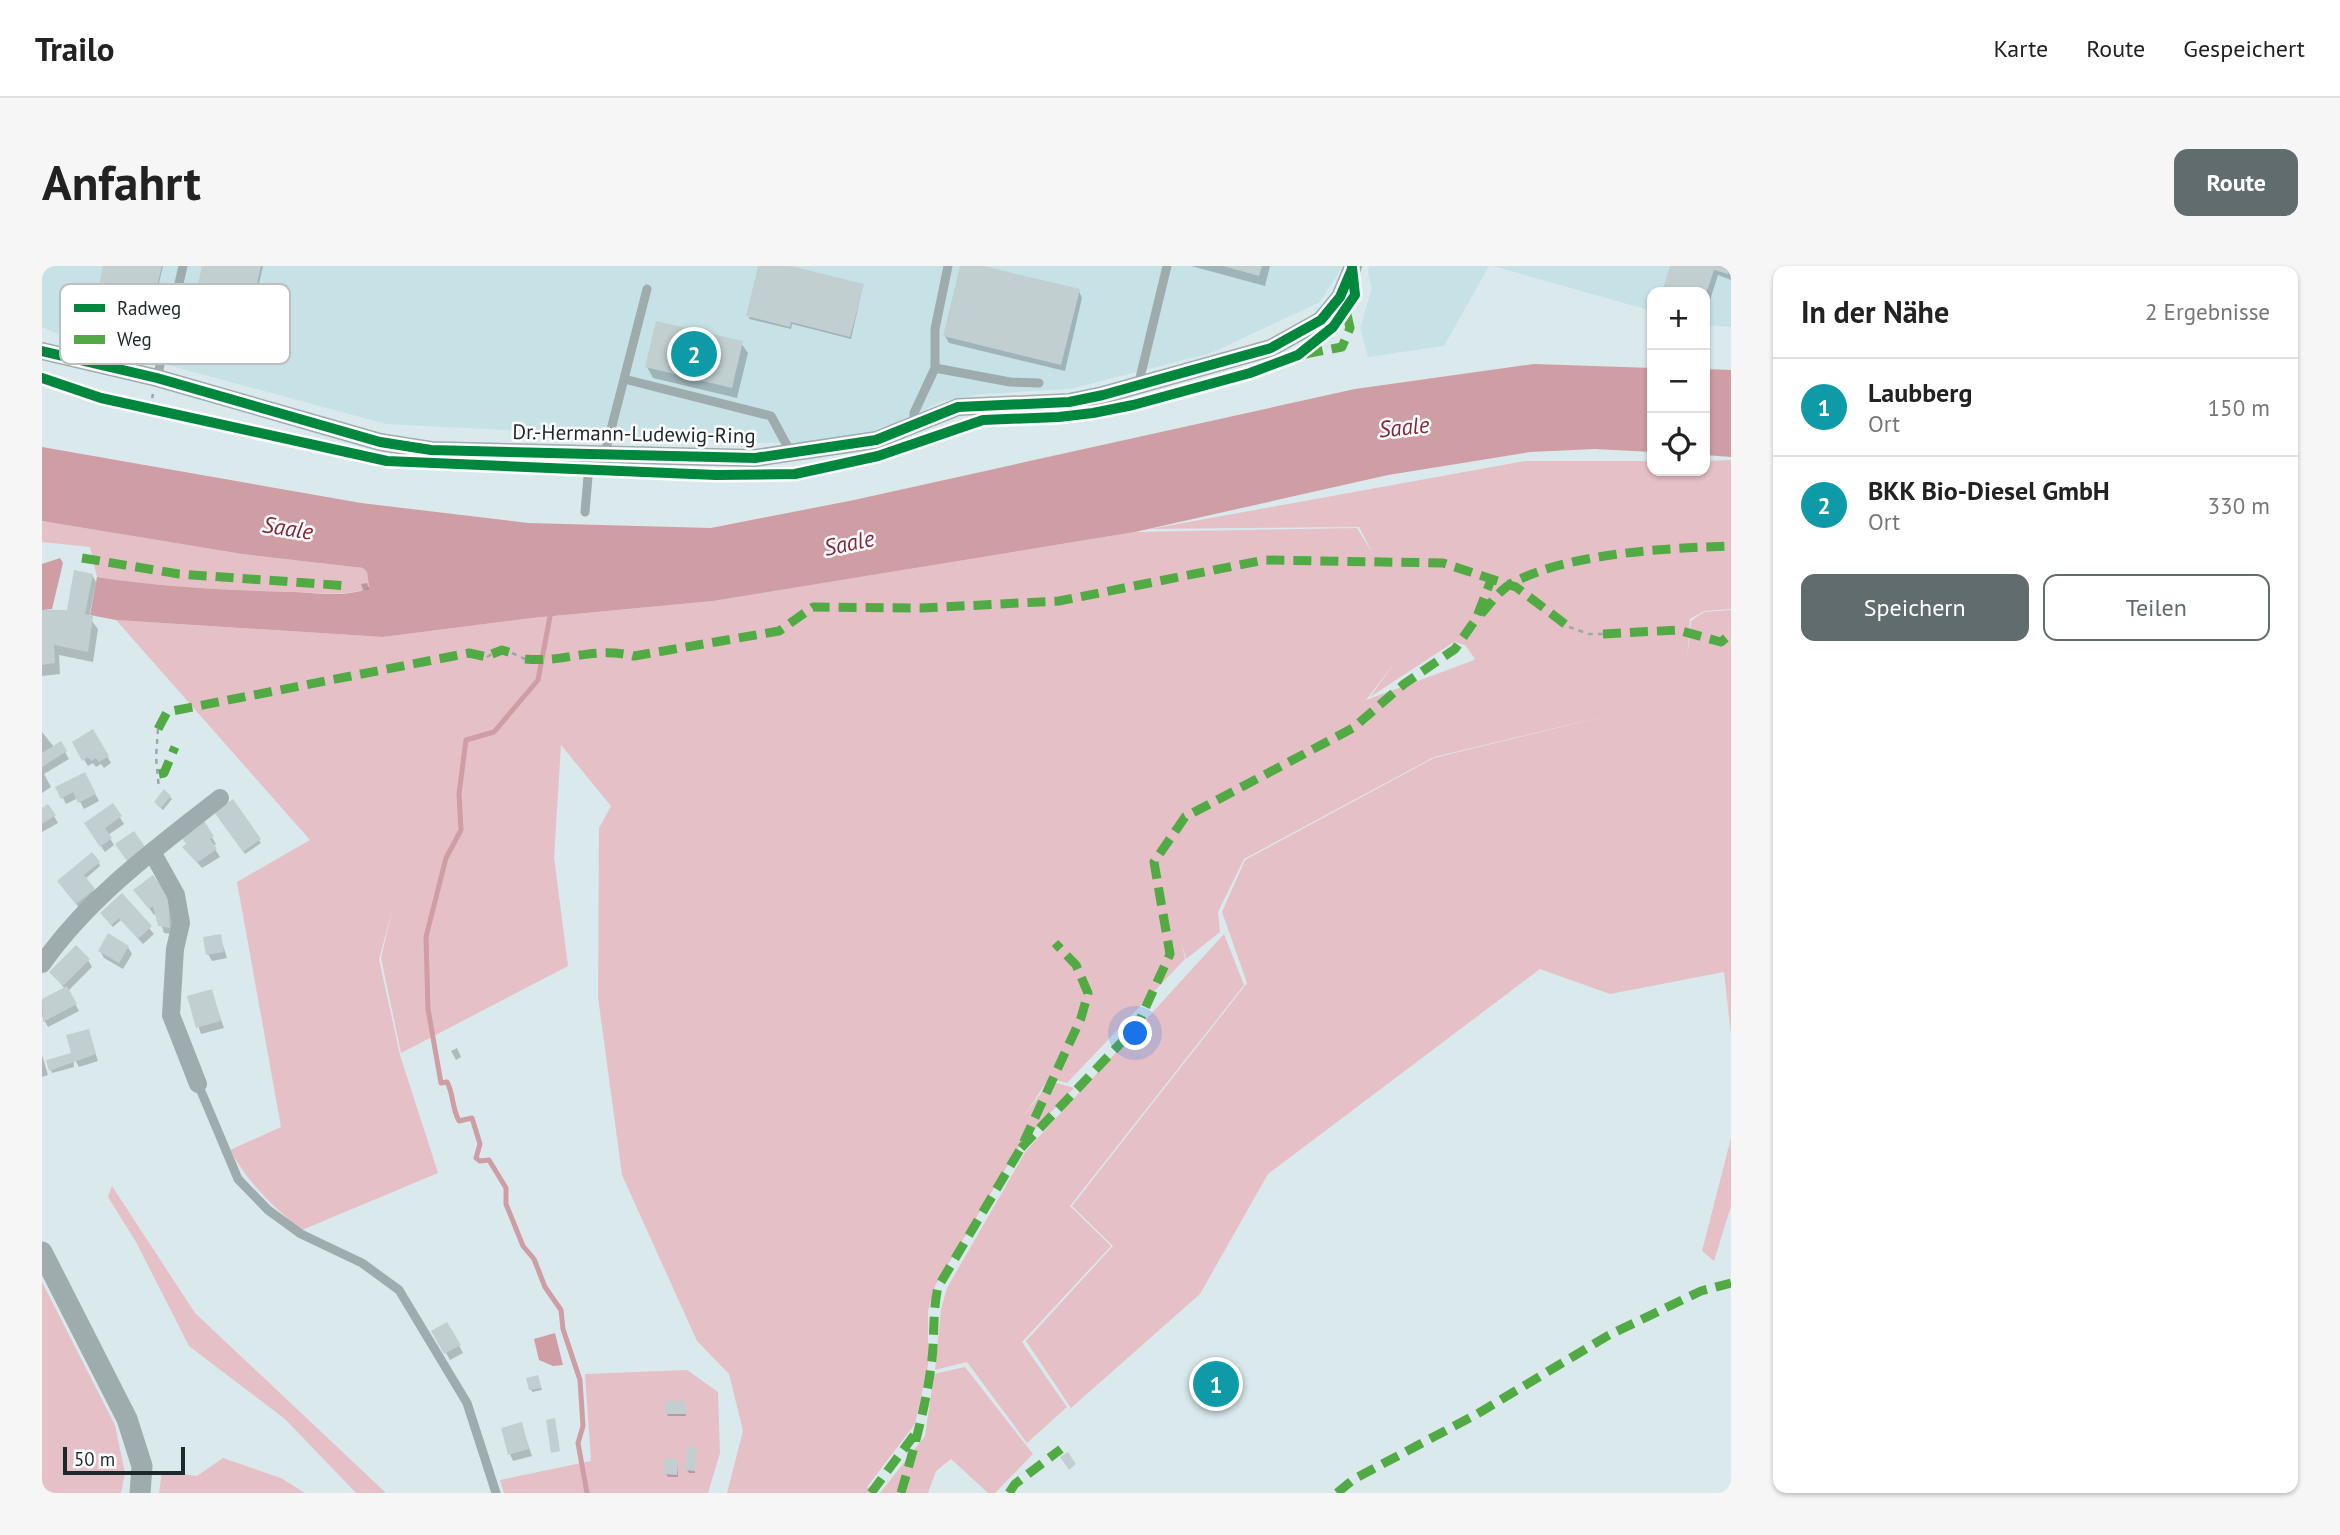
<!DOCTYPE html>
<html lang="de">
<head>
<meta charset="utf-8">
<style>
	body { margin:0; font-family:"PT Sans",sans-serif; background:#f6f6f6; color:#222 }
	.controls { position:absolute; right:21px; top:21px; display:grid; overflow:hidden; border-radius:14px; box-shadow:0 2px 5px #0004 }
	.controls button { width:63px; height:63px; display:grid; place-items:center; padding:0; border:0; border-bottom:2px solid #e0e0e0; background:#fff; color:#222; font:35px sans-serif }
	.scale { position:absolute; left:21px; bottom:18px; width:122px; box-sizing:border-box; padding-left:7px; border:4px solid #1e282a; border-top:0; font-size:19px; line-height:24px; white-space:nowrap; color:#1e282a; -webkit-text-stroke:5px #fff; paint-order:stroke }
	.you { position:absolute; left:1094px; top:768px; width:24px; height:24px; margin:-18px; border:5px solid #fff; border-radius:50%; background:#1a73e8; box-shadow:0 0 0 10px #1a73e833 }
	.badge { display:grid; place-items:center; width:46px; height:46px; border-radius:50%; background:#606c6e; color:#fff; font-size:23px; font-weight:700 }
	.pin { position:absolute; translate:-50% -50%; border:4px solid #fff; box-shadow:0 2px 7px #0006 }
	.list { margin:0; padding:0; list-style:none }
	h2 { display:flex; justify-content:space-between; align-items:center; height:91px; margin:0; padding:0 28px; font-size:30px }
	h2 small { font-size:23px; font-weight:400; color:#767676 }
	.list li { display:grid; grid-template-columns:46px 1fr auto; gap:21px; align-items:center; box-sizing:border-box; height:98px; padding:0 28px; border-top:2px solid #e0e0e0 }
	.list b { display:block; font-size:26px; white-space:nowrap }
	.list p { margin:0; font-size:23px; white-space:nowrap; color:#767676 }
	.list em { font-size:23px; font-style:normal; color:#767676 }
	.actions { display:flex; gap:14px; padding:21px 28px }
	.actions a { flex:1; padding:16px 0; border:2px solid #606c6e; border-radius:14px; text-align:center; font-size:24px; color:#606c6e }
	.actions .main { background:#606c6e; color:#fff }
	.icon { flex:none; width:38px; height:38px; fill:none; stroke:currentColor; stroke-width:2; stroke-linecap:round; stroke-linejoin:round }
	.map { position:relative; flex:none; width:1689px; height:1227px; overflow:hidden; border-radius:14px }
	header { display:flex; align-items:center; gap:42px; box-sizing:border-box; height:98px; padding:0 35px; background:#fff; border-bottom:2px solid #e0e0e0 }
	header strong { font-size:33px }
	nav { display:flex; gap:38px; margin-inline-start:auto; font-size:24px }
	.intro { display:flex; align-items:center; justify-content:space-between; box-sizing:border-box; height:168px; padding:0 42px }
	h1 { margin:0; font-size:49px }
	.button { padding:18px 32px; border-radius:14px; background:#606c6e; color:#fff; font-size:24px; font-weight:700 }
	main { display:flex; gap:42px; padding:0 42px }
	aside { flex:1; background:#fff; border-radius:14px; box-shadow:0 2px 5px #0004 }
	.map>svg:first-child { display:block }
	.built { fill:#c7e2e6 }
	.green { fill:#e5c1c7; fill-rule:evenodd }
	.water { fill:#cf9da4 }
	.shadow { fill:#0003 }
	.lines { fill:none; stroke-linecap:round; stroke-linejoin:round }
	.stream { stroke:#cf9da4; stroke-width:5 }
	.building { fill:#c2cfd1 }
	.path { stroke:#9ba8a9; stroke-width:2.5; stroke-dasharray:5 5; stroke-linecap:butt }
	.service { stroke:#9eacae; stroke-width:9 }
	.minor { stroke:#9eacae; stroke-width:18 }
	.tertiary { stroke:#9eacae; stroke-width:21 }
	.quiet { stroke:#52aa44; stroke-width:9; stroke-dasharray:18 9; stroke-linecap:butt }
	.cycleway-casing { stroke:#fff; stroke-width:15 }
	.cycleway { stroke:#00873e; stroke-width:10 }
	.labels { text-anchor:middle; stroke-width:5; stroke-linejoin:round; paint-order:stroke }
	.street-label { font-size:21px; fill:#1e282a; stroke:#fff }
	.water-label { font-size:23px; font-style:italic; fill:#84263a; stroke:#fff }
	.key { fill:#fff; stroke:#bcbebf; stroke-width:2 }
	.key-label { font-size:19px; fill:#1e282a }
</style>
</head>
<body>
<header>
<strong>Trailo</strong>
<nav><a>Karte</a><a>Route</a><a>Gespeichert</a></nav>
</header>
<div class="intro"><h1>Anfahrt</h1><a class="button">Route</a></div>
<main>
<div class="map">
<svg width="1689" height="1227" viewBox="0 0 1689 1227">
	<rect width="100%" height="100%" fill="#dae9ec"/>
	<!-- built -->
	<path class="built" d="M0,0H1301L1278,36L1169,87L1028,123L939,128L901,135L852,158L815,170L772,176L721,177L344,158L22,71L0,61Z
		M1327,0H1447L1402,80L1326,91L1318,62L1330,22L1326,7Z
		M1451,0H1689V61L1663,59V26H1610V45Z"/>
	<!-- green -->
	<path class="green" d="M1689,194V343L1662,345L1648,353L1645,393L1649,355L1662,346L1689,344V768L1682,706L1568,728L1498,703L1226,908L1158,1028L1029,1142L984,1075L1071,980L1030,940L1205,717L1180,646L1203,594L1392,492L1577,447L1392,491L1202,593L1176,646L1178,666L1144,693L1139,675L1143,693L1025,817L1007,812L982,850L1008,815L1032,822L978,879L893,1020L886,1045V1100L873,1158L825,1221L836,1227H685L701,1165L687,1108L655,1075L580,909L556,731L557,562L569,540L519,479L512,591L526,700L359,787L339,692L350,645L337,693L358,789L396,907L260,964C230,940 207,918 188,884L239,861L195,616L268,574L74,354L341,371L490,352L671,335L1093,266L1315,262L1331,288L1317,261L1108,263L1483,195H1610V205H1663V195ZM1412,376L1423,379L1433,393L1430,395L1324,434L1354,395L1328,431Z
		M0,255L200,288L321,302L325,306L327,321C306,332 271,326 248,326C183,324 120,321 55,311L48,281L0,276Z
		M1182,668L1202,719L1028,940L1069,980L980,1076L1025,1141L985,1177L925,1096L893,1104L899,1043L905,1022L984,885Z
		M1689,872V940L1672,995L1660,985Z
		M70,920L153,1047L344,1227H314L243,1153L147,1080L94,976L66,931Z
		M0,1016L73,1159L83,1207L79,1227H0Z
		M923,1101L991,1188L953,1227H946L909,1193L894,1205L886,1227H838L883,1170L892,1108Z
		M645,1104L676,1126L678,1187L666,1227H462L458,1214L549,1195L543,1108Z
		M181,1192L239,1212L263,1227H117L120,1205L155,1210Z"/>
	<!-- water -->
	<path class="water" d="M1492,98L1610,102V186L1553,183L1488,186L1346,209L1093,266L671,335L490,352L341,371L74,354L48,349L55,311C120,321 183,324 248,326C271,326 307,333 327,321L325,306L321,302L200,288L0,255V181L319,237L486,257L669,262L812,234L1313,123Z
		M1663,103L1689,104V191L1663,189Z
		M18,292L21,297L10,343L0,344V298Z
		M513,1067L521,1099L511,1100L497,1094L492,1073Z"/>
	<!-- shadow -->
	<path class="shadow" d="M63,0H121L107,60L54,47Z
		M162,0H221L202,82L146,67Z
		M718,0H742L821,20L809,73L750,58L749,63L707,53Z
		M920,0H935L1037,25L1040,32L1023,105L907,77L903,70Z
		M1149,0H1228L1223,20Z
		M1630,0H1689V14L1676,9L1663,50V26H1622Z
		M699,77L706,87L695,132L611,112L605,101Z
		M50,309L54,316L47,351L56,363L51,396L17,389L18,408L0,410V346L30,348Z
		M325,317L327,323L321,324L319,318Z
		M51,465L69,497L62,502L59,498L54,501L51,497L46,500L32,477Z
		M0,466L12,481L18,477L27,493L2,508L9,521L0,527Z
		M42,508L57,535L42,543L36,532L24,538L16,522Z
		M128,531L130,533L121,544L115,539Z
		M190,536L219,577L203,588L175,546Z
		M70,539L82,558L66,569L72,579L63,586L48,564Z
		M6,540L16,557L0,566V544Z
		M160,555L174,578L171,580L178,591L160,602L142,581Z
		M57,597L58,600L43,613L56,631L39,644L21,622Z
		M94,624L129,637L131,668L122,667L115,646L112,649Z
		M79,629L112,668L101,678L79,654L71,661L61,650Z
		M178,670L185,692L170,695L166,688Z
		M86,681L90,688L81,703L62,692L58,685Z
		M46,694L50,701L26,725L37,745L6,761L0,750V735L23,723L9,706Z
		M169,725L182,762L159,768L147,732Z
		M46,765L56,795L37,801L31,790L32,801L10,807L9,804L31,789Z
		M415,782L419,791L414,794L409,785Z
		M0,789L6,809L0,811Z
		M405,1058L421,1087L408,1094L392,1066Z
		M496,1111L500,1124L490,1126L486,1113Z
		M642,1137L644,1150H626L625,1148Z
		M479,1158L490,1190L471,1195L468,1188Z
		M653,1184V1207H647L645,1204Z
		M635,1195L636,1211H626L624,1208Z"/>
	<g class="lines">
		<!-- stream -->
		<path class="stream" d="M509,345L496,414L452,466L424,474L417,528L419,564L404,592L384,671L386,743L399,817L405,816C412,829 409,839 417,855L430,852L438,878L434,892L438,895L447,894L464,922V938L481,980L492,993L503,1021L519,1044L521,1063L538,1114L541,1160L536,1177L545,1227"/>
	</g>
	<!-- building -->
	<path class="building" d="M61,0H120L106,58L51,45Z
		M160,0H219L201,80L145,67Z
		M716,0H749L822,18L808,71L749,56L748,61L704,50Z
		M918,0H942L1038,23L1019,99L901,70Z
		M1181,0H1220L1217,10Z
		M1628,0H1689L1686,8L1672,4L1663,31V26H1620Z
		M614,55L701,75L690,122L603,101Z
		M32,304L51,308L43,348L51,350L46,386L12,379L13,397L0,399V344H25Z
		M51,463L67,490L57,496L54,492L49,495L46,491L40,495L30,476Z
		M19,475L25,485L0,501V487Z
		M43,506L54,528L36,537L31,526L19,533L13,521Z
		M122,523L129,530L119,542L112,536Z
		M191,533L219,573L201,586L172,546Z
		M71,537L80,550L63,562L70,572L58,581L42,557Z
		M6,538L14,549L0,558V542Z
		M160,552L172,570L168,573L175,583L155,597L140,581L144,578L137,568Z
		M92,565L106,585L87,598L73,578Z
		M50,586L58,596L42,609L53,623L34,638L15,615Z
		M111,609L126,629L128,662L116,660L111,640L107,643L91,624Z
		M80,627L110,660L96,673L77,652L69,659L58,647Z
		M66,667L87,680L77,697L56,685Z
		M179,668L182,686L164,689L161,671Z
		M34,679L48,693L21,720L7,706Z
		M25,720L35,738L1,756L0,733Z
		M170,723L179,755L154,762L145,730Z
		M47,763L54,788L7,805L4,794L29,787L24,769Z
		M405,1056L419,1079L402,1088L389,1065Z
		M496,1109L499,1122L487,1124L484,1112Z
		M623,1135H643L644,1148H623Z
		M513,1152L518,1185L509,1187L504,1154Z
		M480,1156L487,1183L466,1189L459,1162Z
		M645,1181L654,1182L653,1205L643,1204Z
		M1026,1186L1034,1198L1027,1204L1018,1191Z
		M623,1192L636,1193L635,1209L622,1208Z"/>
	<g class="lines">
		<!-- path -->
		<path class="path" d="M108,142L111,128
			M1527,361L1547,368H1561
			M470,387L483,393
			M445,391L450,388
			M116,463L114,491L117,523"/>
		<!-- service -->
		<path class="service" d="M893,102L968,116L997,117
			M115,112L141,0
			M582,113L729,150L749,187
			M1096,120L1125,0
			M872,159V147L893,102V63L906,0
			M563,187L605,23
			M543,246L548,187
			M156,818L196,913L226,944L259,968L320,997L357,1024L425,1137L454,1227"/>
		<!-- minor -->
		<path class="minor" d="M0,85L115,112L338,176L389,184L713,192L834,174L916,141L1027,136L1061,129L1229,82L1279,54L1298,31L1311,0
			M110,586L134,629L139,657L133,683L129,749L156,818
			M0,698C47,631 114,582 178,532"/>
		<!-- tertiary -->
		<path class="tertiary" d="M0,986L85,1153L100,1200L98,1227"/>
		<!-- quiet -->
		<path class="quiet" d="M1263,88L1300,81L1308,62L1304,44
			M40,292L137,308L308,320
			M1439,348C1448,338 1458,324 1470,317C1526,287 1626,282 1689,280
			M1561,368L1636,364L1679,376L1689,368
			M450,388L460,384L470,387
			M483,393C523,397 551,380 592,390L737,365L771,341L881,342L1017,335L1222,294L1401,297L1474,321L1527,361
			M116,463L125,446L427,387L445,391
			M117,508L122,507L133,481
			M979,882L1095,760L1128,688L1112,596L1143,551L1311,462L1362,418L1413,383L1434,353L1449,314
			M829,1227L873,1168
			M859,1227C871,1186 883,1144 889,1101C893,1074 890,1048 896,1021L979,882L1039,752L1046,727L1034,699L1013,677
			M967,1227L973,1218L1019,1183
			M1295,1227L1312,1213L1435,1148L1567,1069L1659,1025L1689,1017"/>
		<defs>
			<path id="cycleway" d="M0,85L115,112L338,176L389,184L713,192L834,174L916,141L1027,136L1061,129L1229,82L1279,54L1298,31L1310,3
				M0,112L59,132L345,195L674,209L753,208L836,190L941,154L1017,151L1051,147L1091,139L1208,107L1256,89L1291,61L1313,29L1310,1"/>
		</defs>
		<!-- cycleway casing -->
		<use href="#cycleway" class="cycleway-casing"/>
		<!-- cycleway -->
		<use href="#cycleway" class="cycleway"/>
	</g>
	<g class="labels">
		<!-- street labels -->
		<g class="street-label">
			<text transform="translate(592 168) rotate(1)" y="7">Dr.-Hermann-Ludewig-Ring</text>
		</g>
		<!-- water labels -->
		<g class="water-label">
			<text transform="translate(1362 161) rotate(-6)" y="8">Saale</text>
			<text transform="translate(246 262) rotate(9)" y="8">Saale</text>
			<text transform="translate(807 277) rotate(-12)" y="8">Saale</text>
		</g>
	</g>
	<!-- legend -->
	<rect x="18" y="18" width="230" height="80" rx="10" class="key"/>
	<rect x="32" y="38" width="31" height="8" fill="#00873e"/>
	<rect x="32" y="69" width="31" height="9" fill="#52aa44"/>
	<g class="key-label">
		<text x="75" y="49">Radweg</text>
		<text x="75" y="80">Weg</text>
	</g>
</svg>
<div class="controls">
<button>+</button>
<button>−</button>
<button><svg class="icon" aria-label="locate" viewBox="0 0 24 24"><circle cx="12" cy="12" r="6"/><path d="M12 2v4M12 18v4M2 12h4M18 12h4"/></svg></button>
</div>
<div class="scale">50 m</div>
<div class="you"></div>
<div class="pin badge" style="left:1174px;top:1118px;background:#0f9aa8">1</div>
<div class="pin badge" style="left:652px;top:88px;background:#0f9aa8">2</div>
</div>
<aside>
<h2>In der Nähe<small>2 Ergebnisse</small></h2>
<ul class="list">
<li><span class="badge" style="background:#0f9aa8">1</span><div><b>Laubberg</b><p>Ort</p></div><em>150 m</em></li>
<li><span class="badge" style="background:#0f9aa8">2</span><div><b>BKK Bio-Diesel GmbH</b><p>Ort</p></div><em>330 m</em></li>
</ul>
<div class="actions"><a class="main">Speichern</a><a>Teilen</a></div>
</aside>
</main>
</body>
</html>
